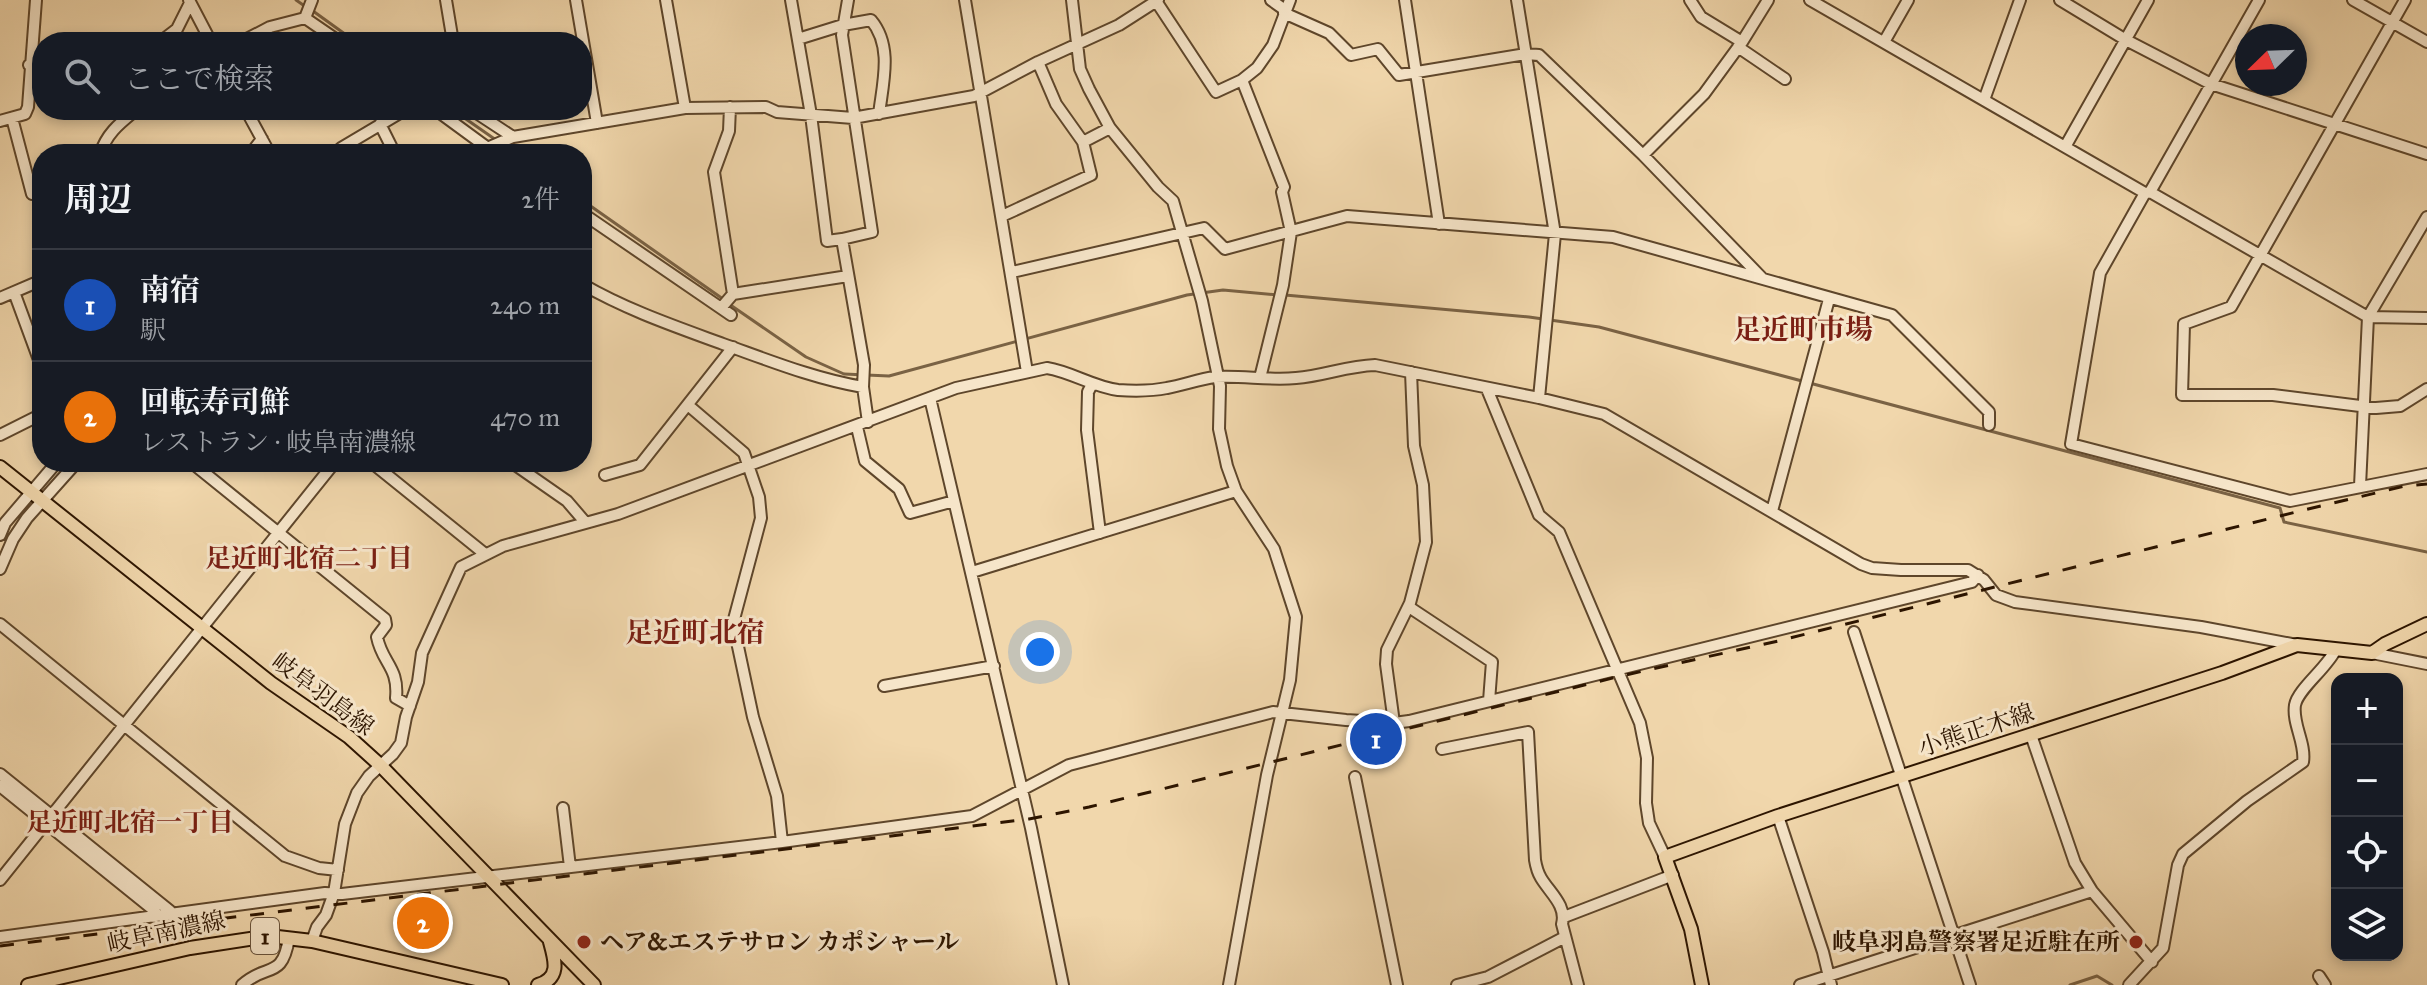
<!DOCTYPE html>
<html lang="ja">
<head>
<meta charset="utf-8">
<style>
	body { margin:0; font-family:"IM FELL Great Primer","Noto Serif JP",serif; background:#242831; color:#f1f3f6 }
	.controls { position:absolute; right:24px; bottom:24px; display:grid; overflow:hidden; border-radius:16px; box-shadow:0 4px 12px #0003 }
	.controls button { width:72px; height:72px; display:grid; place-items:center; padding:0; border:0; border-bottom:2px solid #363941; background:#171b24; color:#f1f3f6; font:40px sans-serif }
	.compass { position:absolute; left:2235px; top:24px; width:72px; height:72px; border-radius:50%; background:#171b24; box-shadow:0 4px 12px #0003; rotate:247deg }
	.you { position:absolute; left:1040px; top:652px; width:28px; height:28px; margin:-20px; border:6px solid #fff; border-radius:50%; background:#1a73e8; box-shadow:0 0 0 12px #1a73e833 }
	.badge { display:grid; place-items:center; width:52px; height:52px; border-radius:50%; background:#c59692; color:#fff; font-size:26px; font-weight:700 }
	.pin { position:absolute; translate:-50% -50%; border:4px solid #fff; box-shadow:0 2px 8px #0006 }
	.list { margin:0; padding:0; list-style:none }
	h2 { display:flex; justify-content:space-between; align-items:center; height:104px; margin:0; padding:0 32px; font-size:34px }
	h2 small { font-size:26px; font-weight:400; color:#9ea1a6 }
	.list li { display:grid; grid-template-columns:52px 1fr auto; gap:24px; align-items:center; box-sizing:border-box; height:112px; padding:0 32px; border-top:2px solid #363941 }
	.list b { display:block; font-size:30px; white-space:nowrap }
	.list p { margin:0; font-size:26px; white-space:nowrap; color:#9ea1a6 }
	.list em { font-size:26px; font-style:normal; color:#9ea1a6 }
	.icon { flex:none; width:44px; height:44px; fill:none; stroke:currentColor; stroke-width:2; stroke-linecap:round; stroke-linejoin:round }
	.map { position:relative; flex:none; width:2427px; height:985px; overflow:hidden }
	.search { position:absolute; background:#171b24; box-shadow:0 4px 12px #0003; left:32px; top:32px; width:560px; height:88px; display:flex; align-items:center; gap:20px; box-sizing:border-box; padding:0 28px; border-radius:32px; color:#9ea1a6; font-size:30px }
	.panel { position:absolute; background:#171b24; box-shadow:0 4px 12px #0003; left:32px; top:144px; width:560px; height:328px; border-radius:32px }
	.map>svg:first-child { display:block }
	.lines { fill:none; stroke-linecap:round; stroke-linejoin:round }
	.stream { stroke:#7a6244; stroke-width:3 }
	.minor-casing { stroke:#5e462b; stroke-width:14 }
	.major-casing { stroke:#2d1500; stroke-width:16 }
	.minor { stroke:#f6e5c9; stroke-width:10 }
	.major { stroke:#f1d7ac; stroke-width:12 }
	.rail { stroke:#2d1500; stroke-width:3; stroke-dasharray:14 14; stroke-linecap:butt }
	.poi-dot { fill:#8f2418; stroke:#f6e5c9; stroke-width:3 }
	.labels { text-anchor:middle; stroke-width:6; stroke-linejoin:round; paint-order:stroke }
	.shield { fill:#f6e5c9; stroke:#69533c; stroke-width:2 }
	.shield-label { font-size:22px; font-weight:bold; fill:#2d1500 }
	.street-label { font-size:24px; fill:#2d1500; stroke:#f6e5c9 }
	.poi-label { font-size:24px; font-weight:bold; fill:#2d1500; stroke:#f6e5c9; text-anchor:start }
	.neighbourhood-label { font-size:26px; font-weight:bold; fill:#7a1f14; stroke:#f6e5c9 }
	.quarter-label { font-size:28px; font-weight:bold; fill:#7a1f14; stroke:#f6e5c9 }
</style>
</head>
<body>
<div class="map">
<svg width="2427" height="985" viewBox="0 0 2427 985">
	<rect width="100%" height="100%" fill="#f1d7ac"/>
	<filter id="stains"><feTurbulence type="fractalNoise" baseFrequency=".0025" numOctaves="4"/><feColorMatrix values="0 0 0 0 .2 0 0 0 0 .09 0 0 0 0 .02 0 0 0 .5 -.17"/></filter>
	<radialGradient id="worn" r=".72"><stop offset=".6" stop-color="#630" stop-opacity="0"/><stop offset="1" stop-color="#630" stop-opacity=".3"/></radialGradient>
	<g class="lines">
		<!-- stream -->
		<path class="stream" d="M296,0L306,7
			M313,11L356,42
			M453,110L496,140
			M502,144L516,154
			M582,200L723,299
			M1285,295L1529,317L1599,327L2280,508L2284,522L2427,552
			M729,304L806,357L844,374L889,376L1187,295L1223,290L1278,295
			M2070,985L2097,976L2112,985"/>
		<defs>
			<path id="minor" d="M189,0L211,42
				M446,0L453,42
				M576,0L597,123
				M666,0L685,108
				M791,0L811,115L827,241L842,239L864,365L863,387L868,422
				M965,0L1027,372
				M1072,0L1080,69L1089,89L1110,128L1158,187L1173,201L1202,301L1220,386L1219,429L1227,466L1236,491L1274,549L1296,617L1290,680L1267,775L1229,985
				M1271,0L1285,10
				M1405,0L1439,224
				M1517,0L1555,234L1539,398
				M1690,0L1701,17L1742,42
				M1810,0L2145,193
				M2060,0L2126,40L2211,84L2427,154
				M2259,0L2150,192L2145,193L2100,273L2071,444L2290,501L2427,474
				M2353,0L2427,42
				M2405,0L2231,307L2184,324L2182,395H2273L2376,408L2400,406L2427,389
				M1156,1L1216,92L1242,80L1284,187L1282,192L1291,232L1283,285L1260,378
				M1284,13L1329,33L1351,55L1378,49L1399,75L1526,54L1539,55L1643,155L1762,278
				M305,18L340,42
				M798,39L843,25L871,20C893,46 883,82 879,114
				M160,42L177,29L190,3
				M241,42L270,27L305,18L312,0
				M1884,42L1908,0
				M1738,47L1785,79
				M29,65L42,63
				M1242,80L1257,68L1273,45L1290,0
				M1984,100L2020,0
				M246,110L270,154
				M436,110L496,154
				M472,110L513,137
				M12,118L32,194L42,191
				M0,121L25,114L28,107L36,0
				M380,124L395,154
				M1083,142L1110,128
				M2065,147L2148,0
				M341,148L405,110
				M100,154C107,133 119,124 136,110
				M255,154V148L262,139
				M473,154L513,137L685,108L766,107L777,112L853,118L974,96L1038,62L1119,25L1158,0
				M1643,155L1704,94L1742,42L1768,0
				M2150,192L2368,317L2427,318
				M582,213L731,315
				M1002,216L1091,175L1083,142L1056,104L1038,62
				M842,239L872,232L842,35L848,0
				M1012,272L1204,228L1225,249L1347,216L1613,237L1892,315L1989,412V425
				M582,284C627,310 674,326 723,344C768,360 815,379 863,387
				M14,292L42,368
				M733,294L848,276
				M0,298L42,280
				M721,308L733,294L714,172L729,131L730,107
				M1092,384L1088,392L1087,430L1100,533
				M1487,389L1539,515L1559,532L1640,723L1647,758L1646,803L1649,823L1665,857
				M930,398L1031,828L1063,985
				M689,406L744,453L759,497L761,518L733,623L753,717L777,796L782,842
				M857,427L865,461L899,489L910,513L954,501
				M0,435L42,414
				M191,462L385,619L386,625L377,637C382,663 399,667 396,698L410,706
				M371,462L485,554
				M511,462L567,501L585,522
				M605,475L640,465L733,347
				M2360,486L2368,317L2427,217
				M1772,511L1829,299
				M0,535L5,523L57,462
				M0,569L13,539L27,518L77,462
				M972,572L1236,491
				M1409,607L1492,662L1489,701
				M0,624L285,856L319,868L338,870
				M1854,632L1970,985
				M2372,653L2427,664
				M884,686L994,666
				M1394,723L1386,664L1387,650L1410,603L1426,542L1423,485L1414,446L1411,372
				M2031,735L2075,863L2092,891L2152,962
				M1442,749L1528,732L1535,860C1536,866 1538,873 1541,878C1550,893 1567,906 1562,924L1578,985
				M0,774L170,911L171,915
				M1355,777L1397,985
				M0,786L155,911L156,917
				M563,808L570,867
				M1778,816L1823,952L1831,985
				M0,880L335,462
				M1564,917L1673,875
				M0,937L325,893L342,894L782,842L972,816L1069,765L1273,712L1346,720L1394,723L1409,721L1972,582L1978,575
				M312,941L317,927L326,915L334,893L345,824L357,793L369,776L393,754L401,743L406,717L418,682L422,653L461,567L503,546L618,514L956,388L1047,368C1072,372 1093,387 1118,390C1133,391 1152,391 1167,388C1184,385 1199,379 1215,377C1242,375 1269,381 1296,378C1324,376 1346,366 1375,365L1539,398L1604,414L1861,564L1872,568L1901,570H1968L1984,580L1996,595L2015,602L2201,627L2297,645
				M2319,976L2325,985
				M242,985C267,962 282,981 289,938
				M1457,985L1488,977L1565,937
				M1800,985L2092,891
				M2129,985L2163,948L2178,865L2183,854L2247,801L2303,762C2306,743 2292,724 2295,705C2298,689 2327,668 2336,649"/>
			<path id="major" d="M0,467L271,683L349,737L380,765L594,985
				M28,985L190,948L269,936L312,941L502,985
				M538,985C561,978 555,960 550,942
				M1702,985L1691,929L1665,857L1778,816L2222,673L2297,645L2372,653L2385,644L2427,624"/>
		</defs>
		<!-- minor casing -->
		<use href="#minor" class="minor-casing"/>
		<!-- major casing -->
		<use href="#major" class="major-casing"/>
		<!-- minor -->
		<use href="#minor" class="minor"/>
		<!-- major -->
		<use href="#major" class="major"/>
		<!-- rail -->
		<path class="rail" d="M0,946L1029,819L1089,807L1621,676L1778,641L2300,511L2405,486L2427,484"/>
	</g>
	<!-- markers -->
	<g class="poi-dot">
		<circle cx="584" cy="942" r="8"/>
		<circle cx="2136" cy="942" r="8"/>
	</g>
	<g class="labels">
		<!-- shield labels -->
		<rect class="shield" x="251" y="918" width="28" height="36" rx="6"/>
		<g class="shield-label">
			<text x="265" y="944">1</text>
		</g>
		<!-- street labels -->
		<g class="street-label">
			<text transform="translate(323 694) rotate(37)" y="8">岐阜羽島線</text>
			<text transform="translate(1976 730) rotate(-18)" y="8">小熊正木線</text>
			<text transform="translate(166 932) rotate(-12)" y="8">岐阜南濃線</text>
		</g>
		<!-- poi labels -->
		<g class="poi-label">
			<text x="600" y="950">ヘア&amp;エステサロン カポシャール</text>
			<text x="2120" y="950" text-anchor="end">岐阜羽島警察署足近駐在所</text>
		</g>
		<!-- neighbourhood labels -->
		<g class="neighbourhood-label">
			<text x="309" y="567">足近町北宿二丁目</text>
			<text x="130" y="831">足近町北宿一丁目</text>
		</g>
		<!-- quarter labels -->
		<g class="quarter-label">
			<text x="1803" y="339">足近町市場</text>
			<text x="695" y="642">足近町北宿</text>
		</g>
	</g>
	<rect width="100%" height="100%" filter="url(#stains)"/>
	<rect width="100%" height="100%" fill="url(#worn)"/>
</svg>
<div class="controls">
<button>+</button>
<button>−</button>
<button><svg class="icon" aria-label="locate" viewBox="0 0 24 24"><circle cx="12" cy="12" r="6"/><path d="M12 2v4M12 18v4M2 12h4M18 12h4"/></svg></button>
<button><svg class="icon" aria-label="layers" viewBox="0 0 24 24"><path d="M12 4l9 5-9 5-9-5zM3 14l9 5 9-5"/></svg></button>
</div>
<svg class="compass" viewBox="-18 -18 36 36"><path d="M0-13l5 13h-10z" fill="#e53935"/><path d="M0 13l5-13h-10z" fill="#9ea1a6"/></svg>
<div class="you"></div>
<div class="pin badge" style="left:1376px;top:739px;background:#1a4fb4">1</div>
<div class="pin badge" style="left:423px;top:923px;background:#e8710a">2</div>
<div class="search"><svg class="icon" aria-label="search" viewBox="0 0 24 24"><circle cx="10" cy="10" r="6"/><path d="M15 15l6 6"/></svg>ここで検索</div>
<section class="panel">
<h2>周辺<small>2件</small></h2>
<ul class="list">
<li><span class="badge" style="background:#1a4fb4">1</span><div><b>南宿</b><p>駅</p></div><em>240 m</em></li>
<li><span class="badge" style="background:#e8710a">2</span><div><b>回転寿司鮮</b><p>レストラン · 岐阜南濃線</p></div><em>470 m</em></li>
</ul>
</section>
</div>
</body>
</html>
